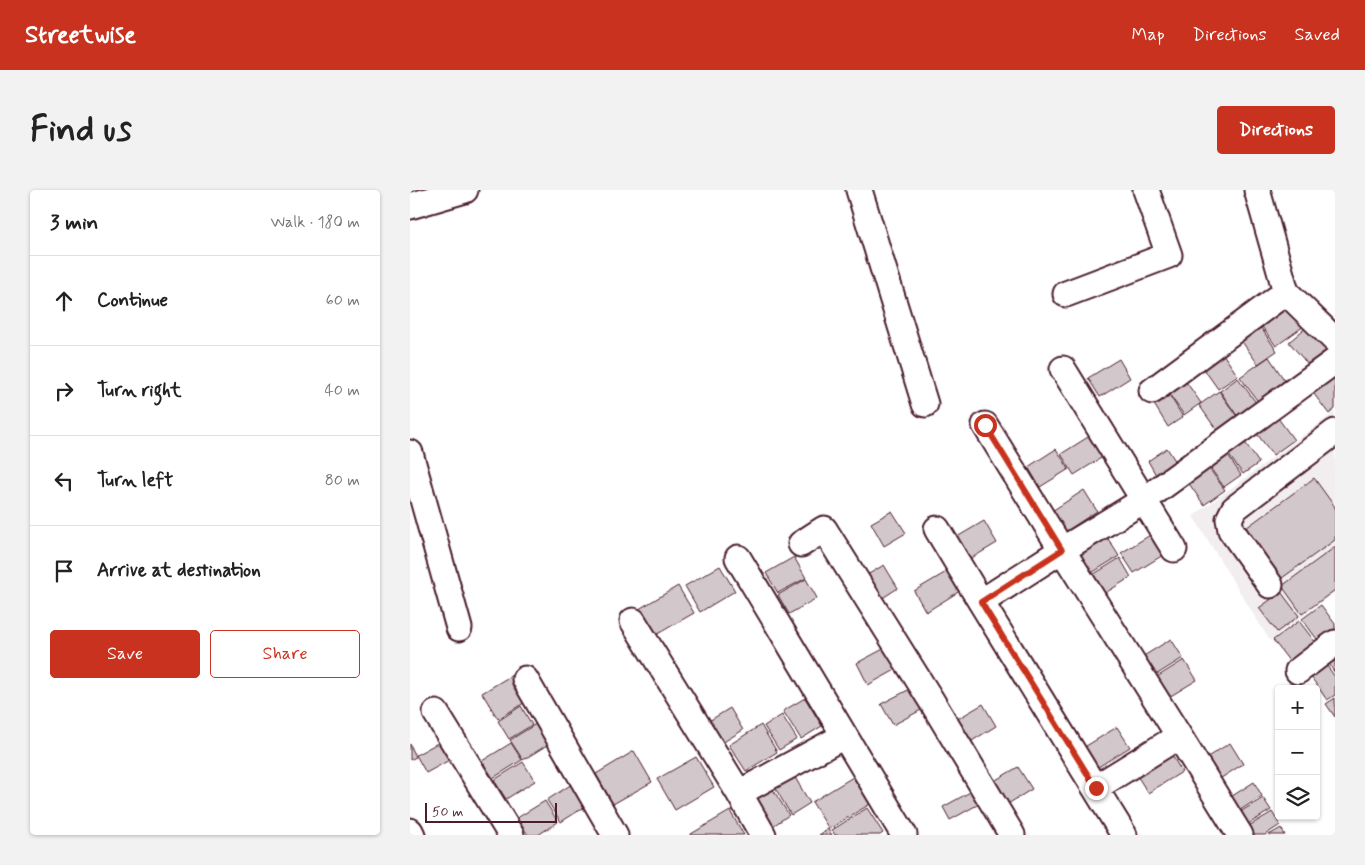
<!DOCTYPE html>
<html lang="en">
<head>
<meta charset="utf-8">
<style>
	body { margin:0; font-family:Mynerve,sans-serif; background:#f2f2f2; color:#222 }
	.controls { position:absolute; right:15px; bottom:15px; display:grid; overflow:hidden; border-radius:5px; box-shadow:0 1px 4px #0004 }
	.controls button { width:45px; height:45px; display:grid; place-items:center; padding:0; border:0; border-bottom:1px solid #e0e0e0; background:#fff; color:#222; font:25px sans-serif }
	.scale { position:absolute; left:15px; bottom:12px; width:132px; box-sizing:border-box; padding-left:5px; border:2px solid #4a1f2b; border-top:0; font-size:14px; line-height:18px; white-space:nowrap; color:#4a1f2b; -webkit-text-stroke:4px #fff; paint-order:stroke }
	.stop { position:absolute; width:15px; height:15px; margin:-11px; border:4px solid #c8321e; border-radius:50%; background:#fff }
	.stop.end { background:#c8321e; border-color:#fff; box-shadow:0 1px 5px #0008 }
	.list { margin:0; padding:0; list-style:none }
	h2 { display:flex; justify-content:space-between; align-items:center; height:65px; margin:0; padding:0 20px; font-size:21px }
	h2 small { font-size:16px; font-weight:400; color:#767676 }
	.list li { display:grid; grid-template-columns:32px 1fr auto; gap:15px; align-items:center; box-sizing:border-box; height:90px; padding:0 20px; border-top:1px solid #e0e0e0 }
	.list b { display:block; font-size:19px; white-space:nowrap }
	.list em { font-size:16px; font-style:normal; color:#767676 }
	.actions { display:flex; gap:10px; padding:15px 20px }
	.actions a { flex:1; padding:11px 0; border:1px solid #c8321e; border-radius:5px; text-align:center; font-size:18px; color:#c8321e }
	.actions .main { background:#c8321e; color:#fff }
	.icon { flex:none; width:28px; height:28px; fill:none; stroke:currentColor; stroke-width:2; stroke-linecap:round; stroke-linejoin:round }
	.map { position:relative; flex:none; width:925px; height:645px; overflow:hidden; border-radius:5px }
	header { display:flex; align-items:center; gap:30px; box-sizing:border-box; height:70px; padding:0 25px; background:#c8321e; color:#fff }
	header strong { font-size:24px }
	nav { display:flex; gap:28px; margin-inline-start:auto; font-size:18px }
	.intro { display:flex; align-items:center; justify-content:space-between; box-sizing:border-box; height:120px; padding:0 30px }
	h1 { margin:0; font-size:35px }
	.button { padding:12px 22px; border-radius:5px; background:#c8321e; color:#fff; font-size:18px; font-weight:700 }
	main { display:flex; gap:30px; padding:0 30px }
	aside { flex:1; background:#fff; border-radius:5px; box-shadow:0 1px 4px #0004 }
	.map>svg:first-child { display:block }
	.built { fill:#f2eeef }
	.building { fill:#d2c7cb; stroke:#4a1f2b }
	.lines { fill:none; stroke-linecap:round; stroke-linejoin:round }
	.minor-casing { stroke:#4a1f2b; stroke-width:29 }
	.minor { stroke:#fff; stroke-width:25 }
	.route { stroke:#c8321e; stroke-width:6 }
</style>
</head>
<body>
<header>
<strong>Streetwise</strong>
<nav><a>Map</a><a>Directions</a><a>Saved</a></nav>
</header>
<div class="intro"><h1>Find us</h1><a class="button">Directions</a></div>
<main>
<aside>
<h2>3 min<small>Walk · 180 m</small></h2>
<ul class="list">
<li><svg class="icon" aria-label="ahead" viewBox="0 0 24 24"><path d="M12 20V5M6 11l6-6 6 6"/></svg><div><b>Continue</b></div><em>60 m</em></li>
<li><svg class="icon" aria-label="right" viewBox="0 0 24 24"><path d="M7 20v-9h11M14 6l5 5-5 5"/></svg><div><b>Turn right</b></div><em>40 m</em></li>
<li><svg class="icon" aria-label="left" viewBox="0 0 24 24"><path d="M17 20v-9H6M10 6l-5 5 5 5"/></svg><div><b>Turn left</b></div><em>80 m</em></li>
<li><svg class="icon" aria-label="arrive" viewBox="0 0 24 24"><path d="M6 21V4h12l-3 4 3 4H6"/></svg><div><b>Arrive at destination</b></div></li>
</ul>
<div class="actions"><a class="main">Save</a><a>Share</a></div>
</aside>
<div class="map">
<svg width="925" height="645" viewBox="0 0 925 645">
	<rect width="100%" height="100%" fill="#fff"/>
	<filter id="ink" filterUnits="userSpaceOnUse"><feTurbulence type="fractalNoise" baseFrequency=".02" numOctaves="2"/><feDisplacementMap in="SourceGraphic" scale="10" xChannelSelector="R" yChannelSelector="G"/><feConvolveMatrix kernelMatrix="1 2 1 2 8 2 1 2 1" color-interpolation-filters="sRGB"/></filter>
	<g filter="url(#ink)">
		<!-- built -->
		<path class="built" d="M925,222V402L860,451L783,326Z"/>
		<!-- building -->
		<path class="building" d="M878,114L894,136L866,156L850,134Z
			M900,134L921,159L900,177L879,152Z
			M849,135L867,161L848,174L830,149Z
			M811,161L828,186L808,199L791,175Z
			M859,167L877,194L849,213L830,187Z
			M709,169L720,188L690,207L678,188Z
			M925,186V219L919,224L901,200Z
			M828,188L847,214L828,227L810,201Z
			M774,189L791,213L774,225L757,201Z
			M757,201L773,227L758,237L742,211Z
			M809,201L828,228L808,242L789,215Z
			M865,224L884,250L863,265L844,240Z
			M686,242L699,263L664,285L651,264Z
			M832,248L849,273L833,284L815,260Z
			M757,258L766,272L746,285L738,271Z
			M646,259L659,279L630,297L618,277Z
			M814,260L831,285L814,297L796,272Z
			M795,273L815,300L794,315L775,288Z
			M904,288L925,317V350L865,393L829,343Z
			M674,300L687,321L655,342L642,321Z
			M482,321L496,343L474,356L461,333Z
			M574,331L587,353L560,369L547,347Z
			M745,342L758,362L724,383L711,363Z
			M695,344L709,366L680,384L666,362Z
			M925,357V400L892,424L872,396Z
			M384,367L396,388L368,403L356,383Z
			M710,368L721,387L692,405L681,386Z
			M474,375L488,398L471,409L457,385Z
			M310,376L325,401L290,422L275,396Z
			M538,381L550,401L516,422L504,401Z
			M396,389L407,408L379,424L368,405Z
			M268,396L284,423L244,446L229,419Z
			M871,402L889,426L867,442L849,418Z
			M911,415L925,434V447L912,456L892,429Z
			M889,431L909,457L883,476L863,450Z
			M761,449L773,468L741,488L729,469Z
			M477,457L489,478L458,495L447,473Z
			M925,467V483L918,472Z
			M774,470L787,490L754,510L742,490Z
			M915,473L925,487V505L917,510L899,484Z
			M102,485L117,511L88,529L72,503Z
			M502,498L513,519L483,535L471,514Z
			M395,508L412,536L391,549L373,521Z
			M925,508V527L916,514Z
			M573,514L586,536L557,554L544,531Z
			M111,516L122,535L99,549L88,531Z
			M320,518L333,540L312,553L299,531Z
			M372,525L387,549L369,560L354,536Z
			M129,532L142,552L113,570L100,550Z
			M351,535L367,562L336,581L319,555Z
			M707,537L720,557L685,579L673,558Z
			M33,550L43,568L16,583L6,565Z
			M101,553L112,570L83,588L72,571Z
			M820,553L833,574L805,592L791,571Z
			M0,554L6,567L0,570Z
			M224,561L242,592L203,614L186,584Z
			M760,562L772,582L738,603L726,584Z
			M286,567L304,597L265,620L247,589Z
			M113,572L125,591L96,609L84,590Z
			M608,577L622,599L593,617L579,594Z
			M383,584L400,613L381,625L364,596Z
			M443,587L460,614L419,639L402,612Z
			M844,592L852,606L824,624L816,610Z
			M162,594L176,616L151,632L137,610Z
			M362,598L379,625L360,638L343,610Z
			M562,601L569,614L540,630L533,617Z
			M853,608L861,620L832,638L825,625Z
			M135,611L148,632L128,645H118L107,628Z
			M457,618L473,643L470,645H425L422,640Z
			M320,621L334,645H281V644Z
			M862,622L870,635L855,645H837L834,639Z
			M871,638L875,645H859Z
			M418,639L422,645H409Z"/>
		<g class="lines">
			<defs>
				<path id="minor" d="M449,0L515,214
					M847,0L876,102L925,150
					M0,16L55,0
					M656,104L759,65L736,0
					M653,179L764,359
					M742,201L876,102
					M575,235L652,360L571,412L685,598L769,546
					M0,263L49,438
					M527,339L571,412
					M391,354L414,339L521,510L602,645
					M328,368L494,645
					M860,395L821,340L819,329L824,319L925,242
					M223,431L329,603
					M888,481L925,453
					M115,489L205,645
					M26,523L101,645
					M685,598L714,645
					M0,641L2,645
					M353,645L329,603L434,546
					M830,645L769,546L652,360L734,310L925,171"/>
			</defs>
			<!-- minor casing -->
			<use href="#minor" class="minor-casing"/>
			<!-- minor -->
			<use href="#minor" class="minor"/>
		</g>
	</g>
	<g class="lines" filter="url(#ink)">
		<!-- route -->
		<path class="route" d="M575,235L652,360L571,412L686,598"/>
	</g>
</svg>
<div class="controls">
<button>+</button>
<button>−</button>
<button><svg class="icon" aria-label="layers" viewBox="0 0 24 24"><path d="M12 4l9 5-9 5-9-5zM3 14l9 5 9-5"/></svg></button>
</div>
<div class="scale">50 m</div>
<div class="stop" style="left:575px;top:235px"></div>
<div class="stop end" style="left:686px;top:598px"></div>
</div>
</main>
</body>
</html>
